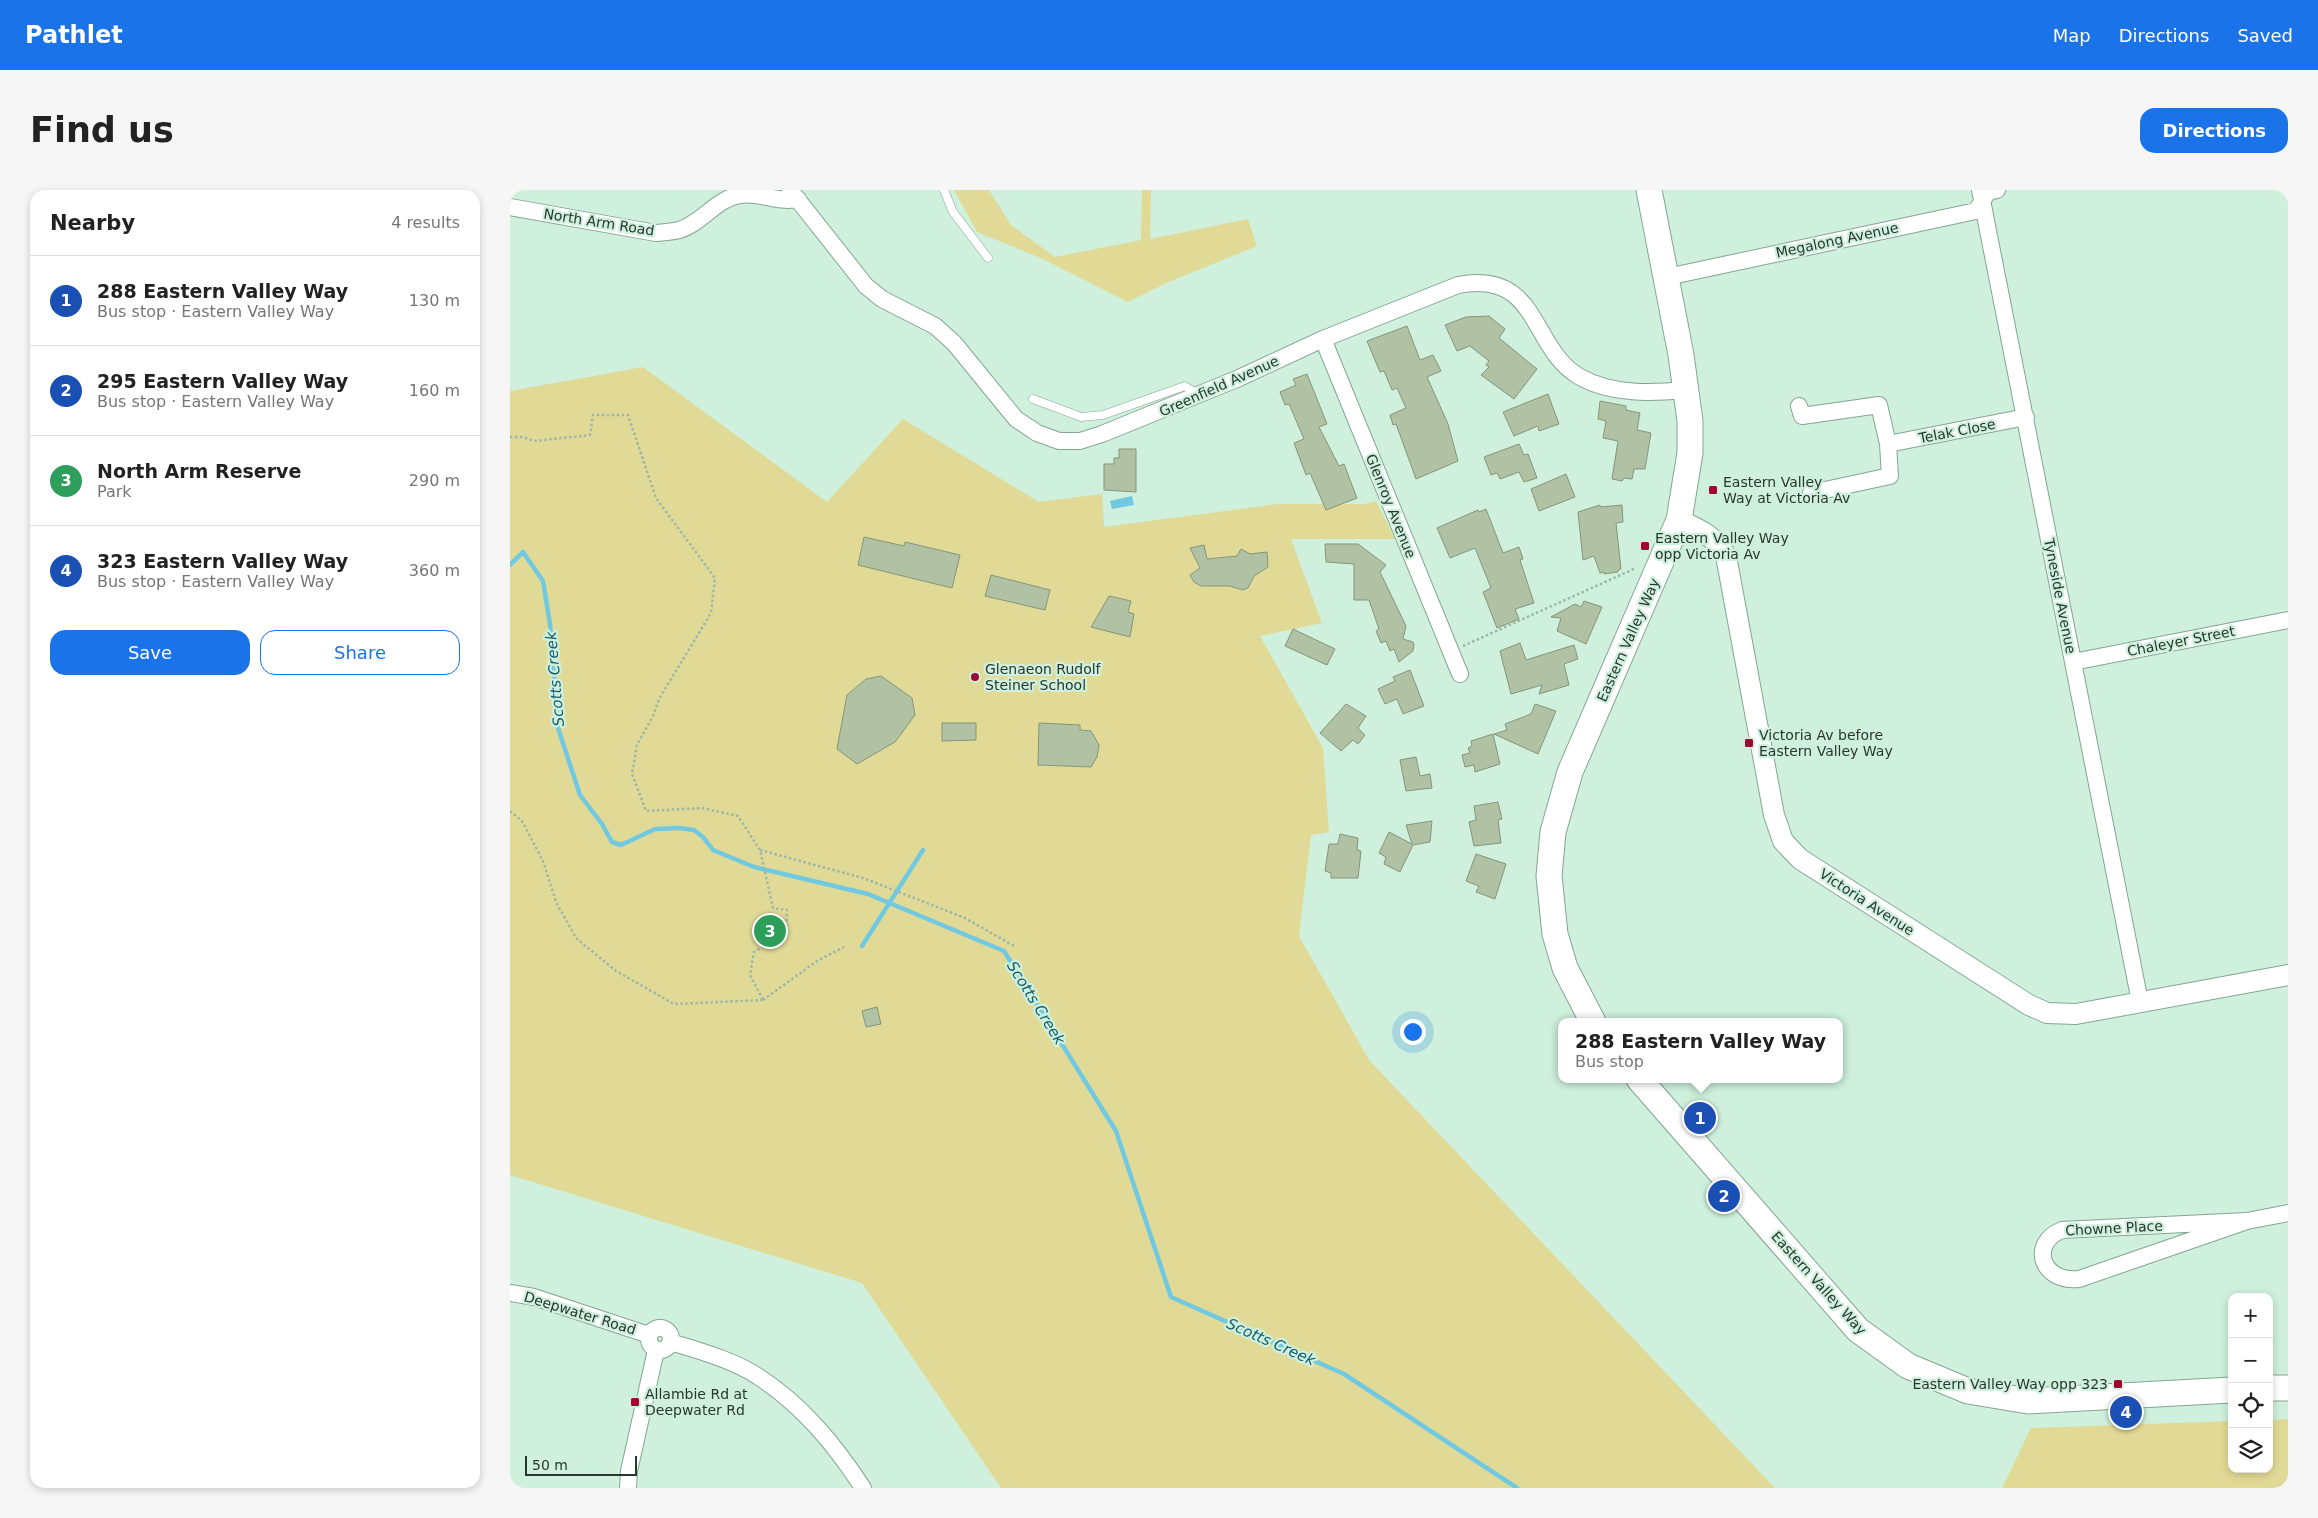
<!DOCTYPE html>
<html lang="en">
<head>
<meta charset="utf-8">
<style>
	body { margin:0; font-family:"DejaVu Sans",sans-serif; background:#f6f6f6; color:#222 }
	.controls { position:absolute; right:15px; bottom:15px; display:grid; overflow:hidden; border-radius:10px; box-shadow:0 2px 8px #0003 }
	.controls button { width:45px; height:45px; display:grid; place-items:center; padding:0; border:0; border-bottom:1px solid #e0e0e0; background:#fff; color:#222; font:25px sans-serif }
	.scale { position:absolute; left:15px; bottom:12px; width:112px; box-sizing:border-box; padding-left:5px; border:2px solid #29362f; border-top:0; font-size:14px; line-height:18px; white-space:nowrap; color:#29362f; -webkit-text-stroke:4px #cef0dd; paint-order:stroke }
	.you { position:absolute; left:902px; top:841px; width:18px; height:18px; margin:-12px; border:4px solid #fff; border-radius:50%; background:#1a73e8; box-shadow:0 0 0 8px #1a73e833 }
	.badge { display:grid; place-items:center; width:32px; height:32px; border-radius:50%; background:#1a73e8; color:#fff; font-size:16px; font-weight:700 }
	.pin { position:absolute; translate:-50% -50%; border:2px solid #fff; box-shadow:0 1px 5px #0006 }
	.popup { position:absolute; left:1048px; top:828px; width:285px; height:65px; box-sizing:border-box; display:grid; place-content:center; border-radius:10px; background:#fff; filter:drop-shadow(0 1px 4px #0005); font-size:16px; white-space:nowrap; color:#767676 }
	.popup b { font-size:19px; color:#222 }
	.popup::after { content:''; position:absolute; left:50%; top:100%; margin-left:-10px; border:10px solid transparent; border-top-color:#fff }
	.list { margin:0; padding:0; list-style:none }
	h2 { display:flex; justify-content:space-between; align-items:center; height:65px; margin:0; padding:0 20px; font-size:21px }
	h2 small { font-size:16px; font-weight:400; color:#767676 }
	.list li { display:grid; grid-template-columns:32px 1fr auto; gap:15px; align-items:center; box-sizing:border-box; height:90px; padding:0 20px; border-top:1px solid #e0e0e0 }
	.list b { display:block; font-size:19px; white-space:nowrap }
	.list p { margin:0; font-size:16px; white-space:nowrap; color:#767676 }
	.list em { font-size:16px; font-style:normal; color:#767676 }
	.actions { display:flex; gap:10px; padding:15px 20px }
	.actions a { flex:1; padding:11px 0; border:1px solid #1a73e8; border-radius:15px; text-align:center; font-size:18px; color:#1a73e8 }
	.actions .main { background:#1a73e8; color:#fff }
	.icon { flex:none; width:28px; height:28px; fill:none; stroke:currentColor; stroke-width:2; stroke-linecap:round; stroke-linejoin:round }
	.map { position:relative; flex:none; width:1778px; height:1298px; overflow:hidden; border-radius:15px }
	header { display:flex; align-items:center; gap:30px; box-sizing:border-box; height:70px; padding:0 25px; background:#1a73e8; color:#fff }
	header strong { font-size:24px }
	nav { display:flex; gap:28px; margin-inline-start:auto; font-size:18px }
	.intro { display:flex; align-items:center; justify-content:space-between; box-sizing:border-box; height:120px; padding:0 30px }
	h1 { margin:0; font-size:35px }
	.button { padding:12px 22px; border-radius:15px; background:#1a73e8; color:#fff; font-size:18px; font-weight:700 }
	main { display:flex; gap:30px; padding:0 30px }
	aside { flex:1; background:#fff; border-radius:15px; box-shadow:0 2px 8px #0003 }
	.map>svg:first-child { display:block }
	.green { fill:#e1da96 }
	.water { fill:#71c9e1 }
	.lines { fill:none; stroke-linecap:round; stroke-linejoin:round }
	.stream { stroke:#71c9e1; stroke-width:4.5 }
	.building { fill:#b1c2a4; stroke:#859579 }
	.service-casing { stroke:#84a592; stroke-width:9 }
	.minor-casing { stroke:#84a592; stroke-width:18 }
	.tertiary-casing { stroke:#84a592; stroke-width:22 }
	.primary-casing { stroke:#84a592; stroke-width:27 }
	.path { stroke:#9bb7a7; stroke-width:2.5; stroke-dasharray:2.5 2.5; stroke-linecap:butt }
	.service { stroke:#fff; stroke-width:8 }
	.minor { stroke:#fff; stroke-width:16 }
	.tertiary { stroke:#fff; stroke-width:20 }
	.primary { stroke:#fff; stroke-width:25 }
	.poi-dot { fill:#a30532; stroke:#cef0dd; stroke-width:2 }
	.labels { text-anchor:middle; stroke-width:4.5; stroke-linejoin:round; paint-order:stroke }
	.street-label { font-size:14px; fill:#29362f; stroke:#cef0dd }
	.poi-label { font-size:14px; fill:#29362f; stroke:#cef0dd; text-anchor:start }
	.water-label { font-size:15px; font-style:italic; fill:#135d6e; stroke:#cef0dd }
</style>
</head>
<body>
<header>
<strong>Pathlet</strong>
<nav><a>Map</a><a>Directions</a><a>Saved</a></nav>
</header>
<div class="intro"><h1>Find us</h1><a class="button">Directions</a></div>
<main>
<aside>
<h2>Nearby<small>4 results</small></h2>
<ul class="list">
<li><span class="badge" style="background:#1a4fb4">1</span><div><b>288 Eastern Valley Way</b><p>Bus stop · Eastern Valley Way</p></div><em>130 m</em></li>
<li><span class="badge" style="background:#1a4fb4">2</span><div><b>295 Eastern Valley Way</b><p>Bus stop · Eastern Valley Way</p></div><em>160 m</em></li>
<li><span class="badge" style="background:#2e9e5b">3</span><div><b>North Arm Reserve</b><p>Park</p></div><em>290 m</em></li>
<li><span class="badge" style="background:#1a4fb4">4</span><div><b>323 Eastern Valley Way</b><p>Bus stop · Eastern Valley Way</p></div><em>360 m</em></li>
</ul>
<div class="actions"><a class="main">Save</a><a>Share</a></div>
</aside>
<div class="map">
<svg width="1778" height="1298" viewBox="0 0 1778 1298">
	<rect width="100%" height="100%" fill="#cef0dd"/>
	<!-- green -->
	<path class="green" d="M444,0H479L501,35L545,67L631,50L632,0H641L640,49L738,29L747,56L661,91L618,112L533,69L467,42Z
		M133,177L317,312L393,229L529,312L592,304L594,337L768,314H854L866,311L885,349H781L812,433L750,446L813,558L819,642L801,645L789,746L859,870L1265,1298H491L352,1093L0,985V201Z
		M1778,1229V1298H1492L1521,1238L1722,1231V1279H1759V1230Z"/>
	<!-- water -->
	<path class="water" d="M622,306L624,315L602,319L600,311Z"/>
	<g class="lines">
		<!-- stream -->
		<path class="stream" d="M0,375L13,362L33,391L40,434L48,538L70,605L92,634L102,652L111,655L145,639L170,638L184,640L193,647L203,660L244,677L358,704L494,761L606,941L661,1107L834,1184L1007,1298
			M352,756L413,660"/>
	</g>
	<!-- building -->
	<path class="building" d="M979,126L995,139L989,148L1027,179L1004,209L971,185L979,177L976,175L979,171L960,156L947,161L935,135L956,127Z
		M897,136L910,170L923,165L931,181L917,187L938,234L948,271L906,289L886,234L883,235L880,225L896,218L887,198L882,200L874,181L870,182L857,151Z
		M797,184L817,234L809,237L829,276L834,274L847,308L816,320L800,283L796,285L784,253L794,249L779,214L775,215L770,202L786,195L783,189Z
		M1038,204L1049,234L1029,241L1028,236L1004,246L993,222Z
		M1090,211L1116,216V220L1130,223L1127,240L1141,243L1135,279H1124L1122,289L1114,288L1112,291L1102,289L1108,251L1093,248L1096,231L1088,229Z
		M1009,254L1014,265L1018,264L1027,288L1014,292L1009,282L990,289L987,283L981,285L974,267Z
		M609,259H626V302L594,300V274H604V268H609Z
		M1056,284L1065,307L1029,321L1021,299Z
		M1090,315V317L1112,315L1113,332L1106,333L1111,379L1108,380V382L1094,384V382L1090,383L1084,366L1073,370L1068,322Z
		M976,319L993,363L1009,357L1013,369L1010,370L1024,413L1005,419L1009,429L987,438L973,402L981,398L965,358L940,368L927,338L968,320L969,322Z
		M354,347L394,356L395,352L450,365L442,398L348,375Z
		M815,354H848L876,375L870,382L896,436L893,449L903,452L904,454L903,461L889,472L884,459L880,461L876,451L871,453L866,441L869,439L859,410H844V374L816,372Z
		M694,355L697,369L727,366L731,359L740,364L757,362L758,377L744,386L738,398L733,400L719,396H691L684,392L680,385L690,378L680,358Z
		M481,385L540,400L535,420L475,406Z
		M599,406L621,411L618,422L624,424L620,447L581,437Z
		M1074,411L1092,417L1076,454L1047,441L1051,428L1041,427L1065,414L1071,417Z
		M783,439L825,459L817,475L775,456Z
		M1010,453L1016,470L1064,455L1068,469L1054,474L1059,495L1029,504L1032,495L1001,504L990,461Z
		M900,480L914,516L893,524L887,509L875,514L868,499L885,491L883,487Z
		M371,486L402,508L405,525L385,552L347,574L327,559L337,505L356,489Z
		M836,514L856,526L848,538L855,545L848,554L843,550L831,561L810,543Z
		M1025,514L1046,521L1028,564L984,544L997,540L995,534L1021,524Z
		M432,533H466V550L432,551Z
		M529,533L570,535V540L581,541L589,555L587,567L581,577L528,575Z
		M983,544L990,574L965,582L964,575L955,577L952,565L960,563L958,558L962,556L961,551Z
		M906,567L910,586L920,584L922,598L896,601L890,570Z
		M988,612L992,629L988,630L991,653L964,656L959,632L966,630L964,616Z
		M922,631L920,652L903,655L890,682L874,674L876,667L869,663L879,642L902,654L896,635Z
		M830,644L848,648L847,660L851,661L848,688H821V683L815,681L819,654H828Z
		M966,664L996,674L985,709L966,702L969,696L956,691Z
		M367,817L371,834L356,837L352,821Z"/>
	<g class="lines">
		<defs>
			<path id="service" d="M434,0L443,22L478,68
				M523,209L571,227L593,225L675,196L687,204"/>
			<path id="minor" d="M280,0L356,96L372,109L425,136L444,153L506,229L527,243L549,251H570L592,244L729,188L813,149L948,95C1030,79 1020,159 1070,187C1102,205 1142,203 1176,200
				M1470,0L1630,812
				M0,17L146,43C153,42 162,42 169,40C191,34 207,8 230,5C251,2 266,13 288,9
				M1157,87L1466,21L1478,2L1487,0
				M813,149L950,484
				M1289,216L1292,226L1369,215L1378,254L1516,227
				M1301,303L1380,286L1378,254
				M1563,472L1778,430
				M1737,1031L1569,1089C1531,1093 1519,1053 1552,1040L1737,1031L1778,1023
				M0,1103L24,1107L139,1145
				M139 1149a11 11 0 1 1 22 0a11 11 0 1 1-22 0Z
				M160,1152C190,1161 223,1170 249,1187C293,1216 325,1255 353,1298
				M118,1298L119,1281L146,1160"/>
			<path id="tertiary" d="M1169,330C1189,339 1205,346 1216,366L1264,625L1273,651L1290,669L1519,815L1537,823L1566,824L1778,785"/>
			<path id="primary" d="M1083,832L1055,778L1045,744L1039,686L1043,642L1060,582L1169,330L1180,263V231L1171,165L1139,0
				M1129,889L1348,1140L1398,1176L1458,1201L1518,1211L1722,1200
				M1759,1198H1778"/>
		</defs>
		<!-- service casing -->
		<use href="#service" class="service-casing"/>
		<!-- minor casing -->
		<use href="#minor" class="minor-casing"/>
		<!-- tertiary casing -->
		<use href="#tertiary" class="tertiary-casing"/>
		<!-- primary casing -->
		<use href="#primary" class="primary-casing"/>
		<!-- path -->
		<path class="path" d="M0,247H13L24,251L80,245L83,225H118L146,308L205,388L201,423L149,509L143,526L127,555L122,584L136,621L192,618L228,626L250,660L263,718L277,720L276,743L244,762L240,785L253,810
			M953,456L1126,378
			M0,621L12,631L33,671L46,712L66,748L106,781L164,814L253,810
			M250,660L353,688L455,728L504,756
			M253,810L307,771L334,757"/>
		<!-- service -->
		<use href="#service" class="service"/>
		<!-- minor -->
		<use href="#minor" class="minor"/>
		<!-- tertiary -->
		<use href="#tertiary" class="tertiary"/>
		<!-- primary -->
		<use href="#primary" class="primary"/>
	</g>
	<!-- markers -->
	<g class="poi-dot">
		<rect x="1198" y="295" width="10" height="10" rx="2.5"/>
		<rect x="1130" y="351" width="10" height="10" rx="2.5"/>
		<circle cx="465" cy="487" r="5"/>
		<rect x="1234" y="548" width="10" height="10" rx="2.5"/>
		<rect x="1603" y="1189" width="10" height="10" rx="2.5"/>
		<rect x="120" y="1207" width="10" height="10" rx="2.5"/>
	</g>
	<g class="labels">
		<!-- street labels -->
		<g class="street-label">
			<text transform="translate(89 32) rotate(9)" y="5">North Arm Road</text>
			<text transform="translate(1327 50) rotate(-12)" y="5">Megalong Avenue</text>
			<text transform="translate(709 196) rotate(-24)" y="5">Greenfield Avenue</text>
			<text transform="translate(1447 241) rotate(-11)" y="5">Telak Close</text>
			<text transform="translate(881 316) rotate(68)" y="5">Glenroy Avenue</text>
			<text transform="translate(1550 406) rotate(79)" y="5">Tyneside Avenue</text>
			<text transform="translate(1118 450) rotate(-66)" y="5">Eastern Valley Way</text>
			<text transform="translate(1671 451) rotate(-11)" y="5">Chaleyer Street</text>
			<text transform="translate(1357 712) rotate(33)" y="5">Victoria Avenue</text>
			<text transform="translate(1604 1038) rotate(-3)" y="5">Chowne Place</text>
			<text transform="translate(1309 1093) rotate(48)" y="5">Eastern Valley Way</text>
			<text transform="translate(70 1123) rotate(17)" y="5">Deepwater Road</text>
		</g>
		<!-- poi labels -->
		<g class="poi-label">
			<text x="1213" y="297">Eastern Valley<tspan x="1213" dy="16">Way at Victoria Av</tspan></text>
			<text x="1145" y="353">Eastern Valley Way<tspan x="1145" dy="16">opp Victoria Av</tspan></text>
			<text x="475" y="484">Glenaeon Rudolf<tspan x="475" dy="16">Steiner School</tspan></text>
			<text x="1249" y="550">Victoria Av before<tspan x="1249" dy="16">Eastern Valley Way</tspan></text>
			<text x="1598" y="1199" text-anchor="end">Eastern Valley Way opp 323</text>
			<text x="135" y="1209">Allambie Rd at<tspan x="135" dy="16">Deepwater Rd</tspan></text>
		</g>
		<!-- water labels -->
		<g class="water-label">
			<text transform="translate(45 489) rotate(-95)" y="5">Scotts Creek</text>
			<text transform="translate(526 813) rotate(58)" y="5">Scotts Creek</text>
			<text transform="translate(761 1152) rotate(24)" y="5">Scotts Creek</text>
		</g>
	</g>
</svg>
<div class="controls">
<button>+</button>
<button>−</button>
<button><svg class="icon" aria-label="locate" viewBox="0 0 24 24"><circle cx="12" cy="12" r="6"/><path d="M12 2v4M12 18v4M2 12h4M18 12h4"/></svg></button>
<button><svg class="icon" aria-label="layers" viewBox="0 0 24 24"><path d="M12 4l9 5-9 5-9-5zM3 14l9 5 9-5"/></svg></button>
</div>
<div class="scale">50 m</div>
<div class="you"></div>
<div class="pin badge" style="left:1190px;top:928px;background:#1a4fb4">1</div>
<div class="popup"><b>288 Eastern Valley Way</b>Bus stop</div>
<div class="pin badge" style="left:1214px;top:1006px;background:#1a4fb4">2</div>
<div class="pin badge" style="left:260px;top:741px;background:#2e9e5b">3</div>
<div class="pin badge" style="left:1616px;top:1222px;background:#1a4fb4">4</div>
</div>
</main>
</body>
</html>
